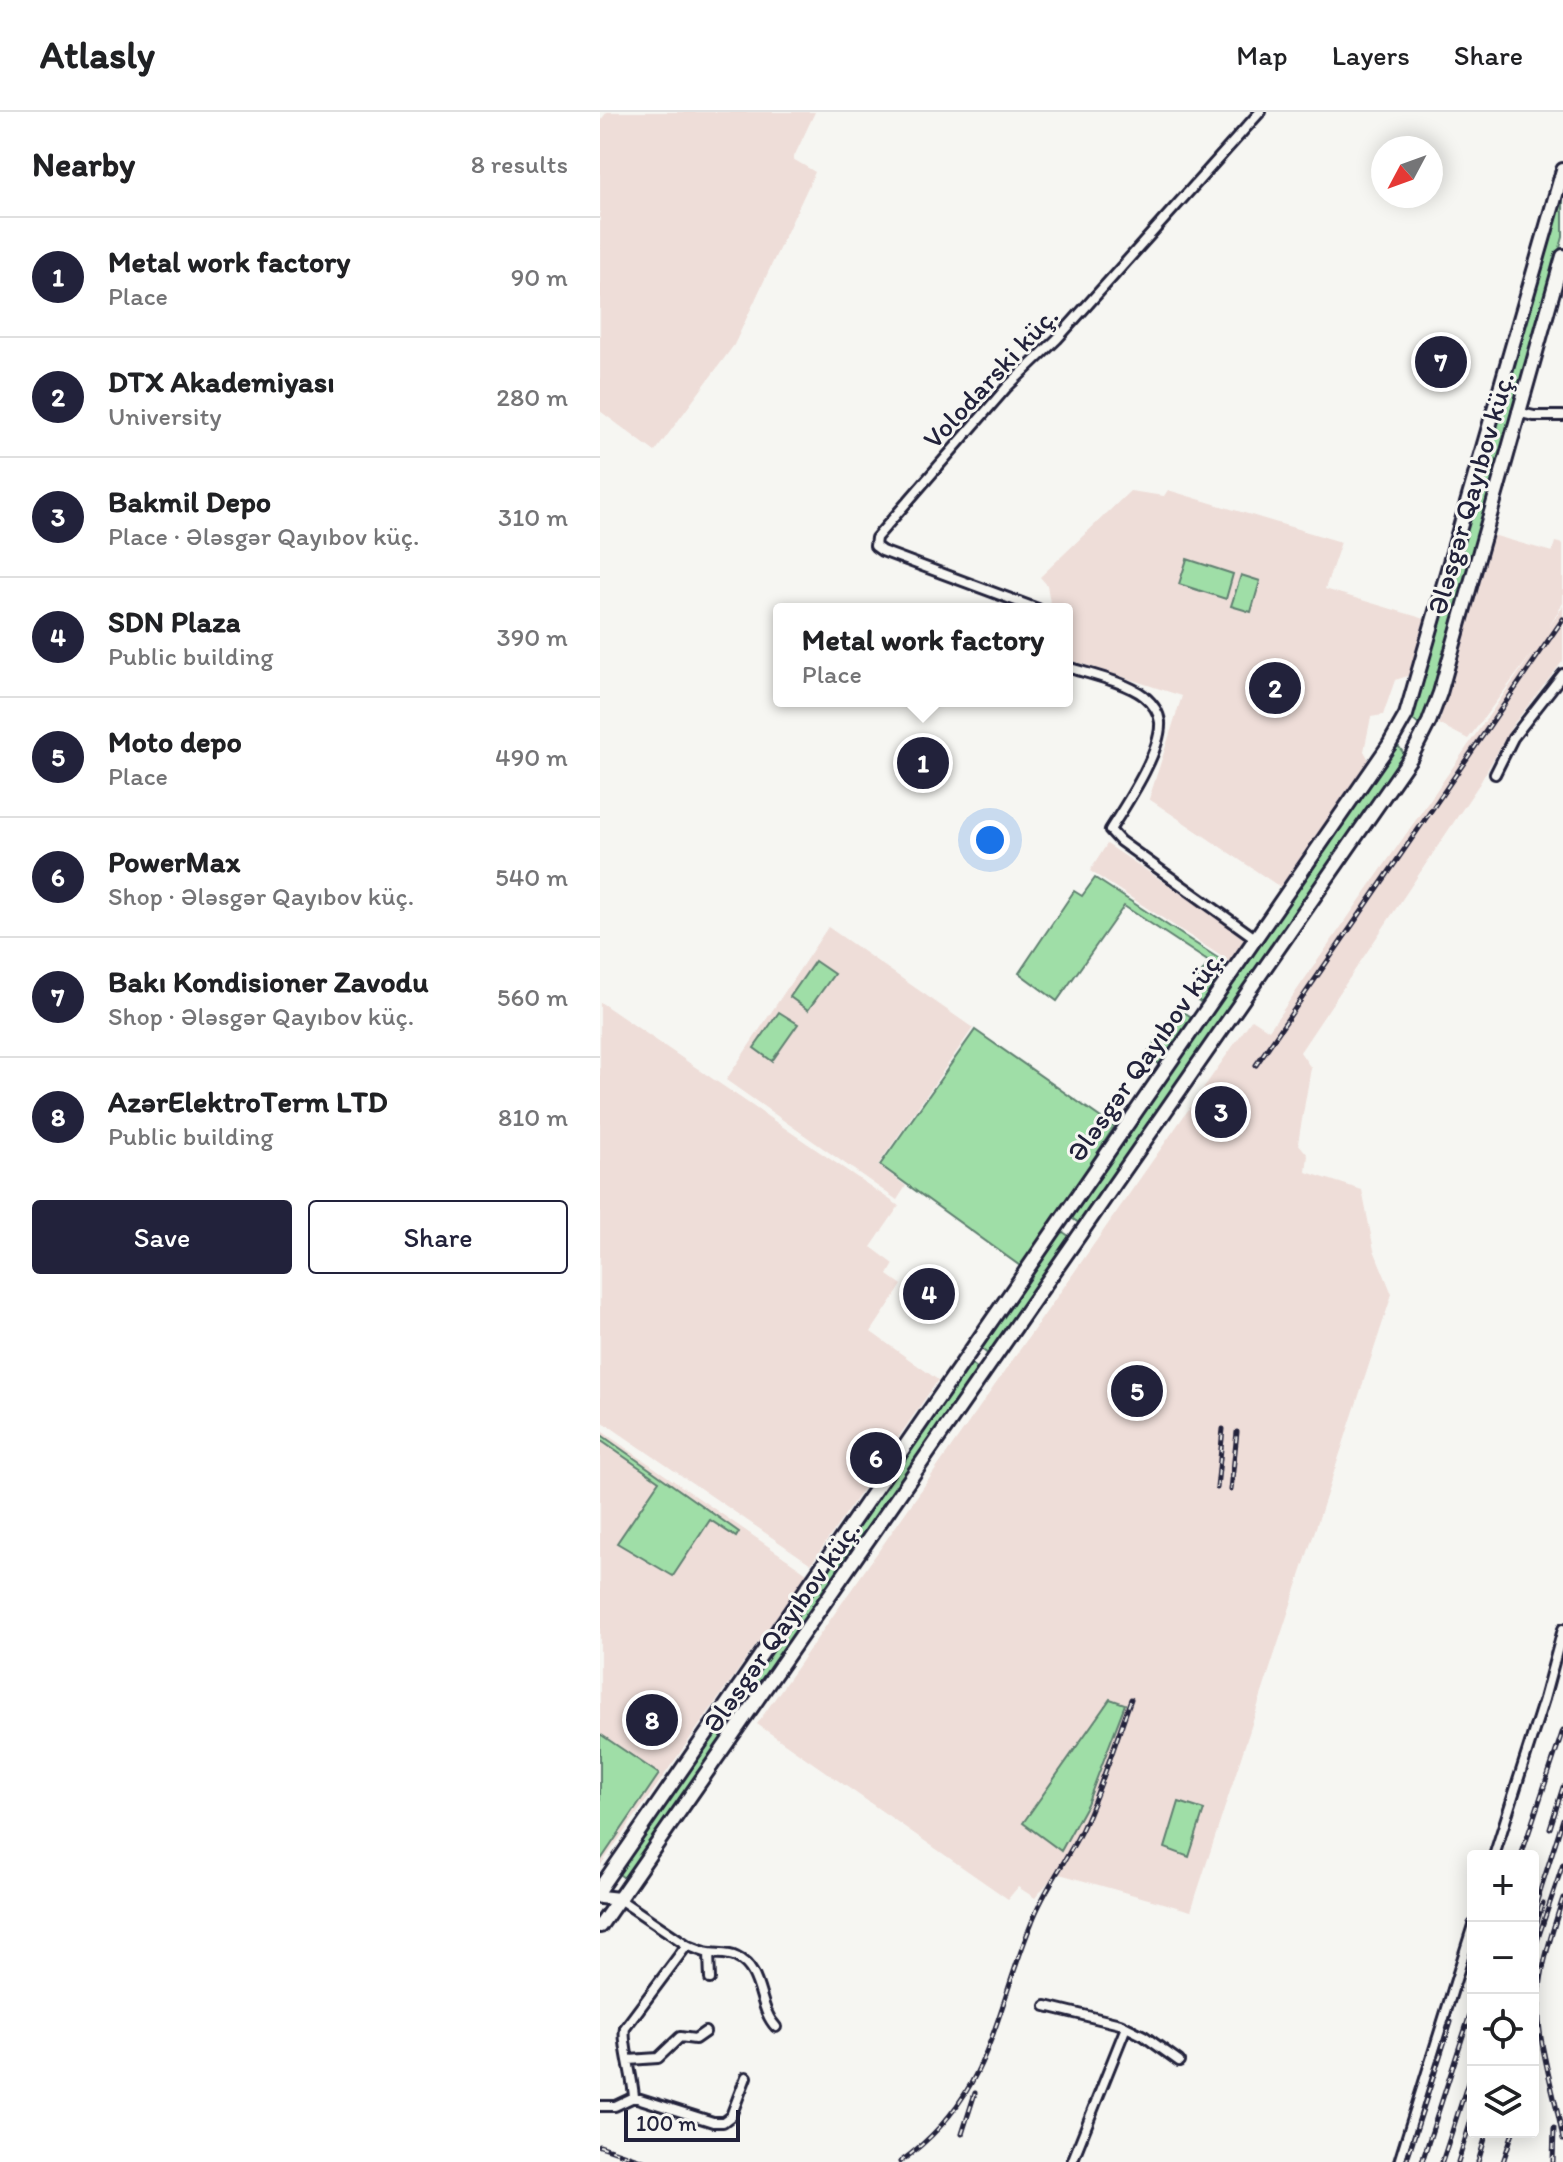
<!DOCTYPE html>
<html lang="en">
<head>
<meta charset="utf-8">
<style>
	body { margin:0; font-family:Itim,sans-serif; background:#f6f6f6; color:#202124 }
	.controls { position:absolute; right:24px; bottom:24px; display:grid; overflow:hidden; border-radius:8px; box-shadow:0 4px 20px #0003 }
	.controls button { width:72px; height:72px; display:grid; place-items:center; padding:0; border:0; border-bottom:2px solid #e0e0e0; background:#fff; color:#202124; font:40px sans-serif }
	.compass { position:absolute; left:771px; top:24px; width:72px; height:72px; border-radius:50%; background:#fff; box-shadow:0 4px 20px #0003; rotate:229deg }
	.scale { position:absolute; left:24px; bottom:20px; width:116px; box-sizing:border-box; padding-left:8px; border:4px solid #22223b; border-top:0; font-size:22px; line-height:28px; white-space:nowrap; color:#22223b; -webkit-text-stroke:6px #f6f6f2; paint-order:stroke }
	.you { position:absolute; left:390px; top:728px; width:28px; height:28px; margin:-20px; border:6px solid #fff; border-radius:50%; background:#1a73e8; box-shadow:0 0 0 12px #1a73e833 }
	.badge { display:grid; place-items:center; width:52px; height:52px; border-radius:50%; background:#22223b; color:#fff; font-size:26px; font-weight:700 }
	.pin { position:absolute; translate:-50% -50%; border:4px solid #fff; box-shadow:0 2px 8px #0006 }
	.popup { position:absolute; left:173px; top:491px; width:300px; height:104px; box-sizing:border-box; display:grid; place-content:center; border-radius:8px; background:#fff; filter:drop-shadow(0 2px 6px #0005); font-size:26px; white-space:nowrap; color:#757577 }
	.popup b { font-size:30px; color:#202124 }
	.popup::after { content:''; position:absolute; left:50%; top:100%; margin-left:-16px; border:16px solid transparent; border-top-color:#fff }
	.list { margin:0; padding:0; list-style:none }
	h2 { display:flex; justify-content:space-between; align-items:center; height:104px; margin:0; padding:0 32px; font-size:34px }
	h2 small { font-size:26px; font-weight:400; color:#757577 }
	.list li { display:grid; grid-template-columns:52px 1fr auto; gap:24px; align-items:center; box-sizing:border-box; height:120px; padding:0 32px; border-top:2px solid #e0e0e0 }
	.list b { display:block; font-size:30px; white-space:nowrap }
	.list p { margin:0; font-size:26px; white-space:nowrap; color:#757577 }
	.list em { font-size:26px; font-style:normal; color:#757577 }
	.actions { display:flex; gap:16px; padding:24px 32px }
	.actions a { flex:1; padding:18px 0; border:2px solid #22223b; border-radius:8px; text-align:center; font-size:28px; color:#22223b }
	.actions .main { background:#22223b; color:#fff }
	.icon { flex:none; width:44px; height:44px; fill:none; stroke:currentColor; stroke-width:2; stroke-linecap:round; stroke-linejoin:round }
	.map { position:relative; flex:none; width:963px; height:2050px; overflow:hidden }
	header { display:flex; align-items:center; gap:48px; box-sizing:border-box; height:112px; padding:0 40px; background:#fff; border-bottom:2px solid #e0e0e0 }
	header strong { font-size:38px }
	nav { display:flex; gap:44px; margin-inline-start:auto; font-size:28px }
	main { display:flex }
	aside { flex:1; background:#fff }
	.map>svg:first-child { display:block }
	.built { fill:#eeddd8 }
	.green { fill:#9fdea7; stroke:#608071; stroke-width:2 }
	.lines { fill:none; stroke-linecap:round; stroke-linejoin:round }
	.street-casing { stroke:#22223b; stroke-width:14 }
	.secondary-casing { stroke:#22223b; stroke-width:18 }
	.street { stroke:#f6f6f2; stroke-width:8 }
	.secondary { stroke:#f6f6f2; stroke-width:12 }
	.rail-casing { stroke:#22223b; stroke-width:5 }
	.rail { stroke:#f6f6f2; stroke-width:2; stroke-dasharray:6; stroke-linecap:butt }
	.labels { text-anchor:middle; stroke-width:6; stroke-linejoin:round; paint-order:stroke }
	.street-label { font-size:28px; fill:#22223b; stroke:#f6f6f2 }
</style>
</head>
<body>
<header>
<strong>Atlasly</strong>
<nav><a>Map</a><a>Layers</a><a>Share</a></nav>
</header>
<main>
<aside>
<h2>Nearby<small>8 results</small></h2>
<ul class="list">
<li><span class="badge">1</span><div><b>Metal work factory</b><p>Place</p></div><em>90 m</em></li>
<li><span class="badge">2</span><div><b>DTX Akademiyası</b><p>University</p></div><em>280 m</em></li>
<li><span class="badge">3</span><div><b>Bakmil Depo</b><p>Place · Ələsgər Qayıbov küç.</p></div><em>310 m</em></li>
<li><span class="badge">4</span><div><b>SDN Plaza</b><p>Public building</p></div><em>390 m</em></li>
<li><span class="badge">5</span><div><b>Moto depo</b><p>Place</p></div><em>490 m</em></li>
<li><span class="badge">6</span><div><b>PowerMax</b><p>Shop · Ələsgər Qayıbov küç.</p></div><em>540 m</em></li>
<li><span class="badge">7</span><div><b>Bakı Kondisioner Zavodu</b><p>Shop · Ələsgər Qayıbov küç.</p></div><em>560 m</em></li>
<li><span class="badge">8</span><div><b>AzərElektroTerm LTD</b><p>Public building</p></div><em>810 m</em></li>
</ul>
<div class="actions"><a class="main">Save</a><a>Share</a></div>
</aside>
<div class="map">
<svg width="963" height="2050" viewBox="0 0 963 2050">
	<rect width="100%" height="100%" fill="#f6f6f2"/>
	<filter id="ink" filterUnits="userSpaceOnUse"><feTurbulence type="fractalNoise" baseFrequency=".0125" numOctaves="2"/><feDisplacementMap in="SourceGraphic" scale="16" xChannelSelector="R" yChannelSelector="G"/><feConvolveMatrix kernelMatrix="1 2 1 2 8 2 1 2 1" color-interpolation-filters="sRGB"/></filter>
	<g filter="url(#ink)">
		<!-- built -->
		<path class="built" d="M7,0H215L193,47L215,60L134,233L55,340L0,299V9Z
			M568,378L741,430L725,477L825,507L808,564L795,568L783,603L771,605L764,639L769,648L680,775L549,687L582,584L467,547V497H451L447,473L440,465L530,379L564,384Z
			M889,422L952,440L955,430L963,432V491L949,515L963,494V549L912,614L880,671L700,940L711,956L698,1031L708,1043L706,1060L762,1078L774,1138L792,1182L591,1799L456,1761L435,1786L418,1775L408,1787L157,1612L652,907L669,918L934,539L868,627L839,612Z
			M507,732L646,825L630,850L490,759Z
			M228,815L373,916L278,1053L306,1074L297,1088L126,968Z
			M0,890L299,1094L271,1135L294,1152L288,1163L302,1173L271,1220L338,1268L211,1452L0,1308Z
			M0,1318L207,1461L0,1754Z"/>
		<!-- green -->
		<path class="green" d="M963,75V125L834,588L823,610L818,612L813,608V603Z
			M587,447L633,462L626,487L579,472Z
			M641,463L660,469L651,500L631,494Z
			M794,635H799L805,643L482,1113L470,1105Z
			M495,766L627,852L602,891L588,881L609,850L524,794L457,889L419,861L474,779L482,784Z
			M215,849L234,862L208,898L190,885Z
			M578,896L593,906L561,953L546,943Z
			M179,900L198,912L172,949L154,936Z
			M375,918L514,1015L423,1156L280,1053Z
			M460,1118L472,1126L392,1245L380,1236Z
			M369,1250L381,1259L144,1599L134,1592Z
			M0,1322L139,1420L136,1425L110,1408L73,1464L17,1431L59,1369L0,1328Z
			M510,1587L525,1592L487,1692L461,1739L423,1711Z
			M123,1610L133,1617L26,1767L17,1761Z
			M0,1622L59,1662L0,1749Z
			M579,1690L604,1698L589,1745L565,1736Z"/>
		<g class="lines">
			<defs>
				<path id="street" d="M917,300L934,304H963
					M438,497L282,439L275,434L276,426L407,275L457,227L660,0
					M467,555C489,562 526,570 544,584C551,590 559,600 560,610C562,639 525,694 510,718L520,729L655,826
					M895,662L913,626L963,562
					M894,1744L944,1587L963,1517
					M87,1833C93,1836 99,1838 105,1840C115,1843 127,1840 136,1845C164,1858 157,1895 176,1915
					M109,1841L110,1867
					M446,1894L520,1912L544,1924L579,1949
					M29,1948L58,1946L80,1925L95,1927L105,1920
					M34,1985L113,2010H123L131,2004L146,1965
					M0,1994H15L34,1985C33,1966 22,1930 25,1916L87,1833L19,1787
					M472,2050L526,1915
					M799,2050L873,1813"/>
				<path id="secondary" d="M0,1776L789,633L806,603L963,58
					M0,1785L19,1787
					M0,1814L811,645L829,610L840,581L963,144"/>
			</defs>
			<!-- street casing -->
			<use href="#street" class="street-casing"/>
			<!-- secondary casing -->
			<use href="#secondary" class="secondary-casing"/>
			<!-- street -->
			<use href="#street" class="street"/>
			<!-- secondary -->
			<use href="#secondary" class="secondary"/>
			<defs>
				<path id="rail" d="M656,953L963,507
					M617,1376L623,1317
					M631,1378L637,1320
					M950,1716L963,1675
					M921,1744L963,1618
					M933,1801L963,1707
					M933,1822L943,1791
					M933,1841L963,1752
					M362,2022L375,1981
					M963,2028C957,1991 945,1956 940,1919C934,1874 949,1829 963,1786
					M0,2034L47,2050
					M300,2050C391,1985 393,1905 432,1810C444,1777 466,1750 481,1719C501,1677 515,1631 531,1587
					M806,2050L851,1910
					M822,2050L873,1893
					M842,2050L873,1955
					M858,2050L873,2002
					M878,2050L887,2020
					M903,2050L913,2020
					M953,2050L954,2016"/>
			</defs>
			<!-- rail casing -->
			<use href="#rail" class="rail-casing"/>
			<!-- rail -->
			<use href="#rail" class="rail"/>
		</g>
	</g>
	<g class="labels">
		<!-- street labels -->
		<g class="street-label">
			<text transform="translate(390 265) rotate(-47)" y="10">Volodarski küç.</text>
			<text transform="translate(870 381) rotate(-74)" y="10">Ələsgər Qayıbov küç.</text>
			<text transform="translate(545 943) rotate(-55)" y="10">Ələsgər Qayıbov küç.</text>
			<text transform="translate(181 1514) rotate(-55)" y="10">Ələsgər Qayıbov küç.</text>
		</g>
	</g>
</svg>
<div class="controls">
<button>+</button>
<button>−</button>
<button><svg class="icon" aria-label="locate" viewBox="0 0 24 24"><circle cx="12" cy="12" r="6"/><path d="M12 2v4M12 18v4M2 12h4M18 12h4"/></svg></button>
<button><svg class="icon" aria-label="layers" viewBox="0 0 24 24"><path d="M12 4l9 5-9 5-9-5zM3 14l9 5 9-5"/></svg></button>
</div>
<svg class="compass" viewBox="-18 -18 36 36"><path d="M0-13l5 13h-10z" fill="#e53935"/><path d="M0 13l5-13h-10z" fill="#757577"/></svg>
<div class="scale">100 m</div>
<div class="you"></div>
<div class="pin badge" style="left:323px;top:651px">1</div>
<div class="popup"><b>Metal work factory</b>Place</div>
<div class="pin badge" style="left:675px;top:576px">2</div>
<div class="pin badge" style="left:621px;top:1000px">3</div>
<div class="pin badge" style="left:329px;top:1182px">4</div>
<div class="pin badge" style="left:537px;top:1279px">5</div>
<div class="pin badge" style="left:276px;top:1346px">6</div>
<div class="pin badge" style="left:841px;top:250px">7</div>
<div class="pin badge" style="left:52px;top:1608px">8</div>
</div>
</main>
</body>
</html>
